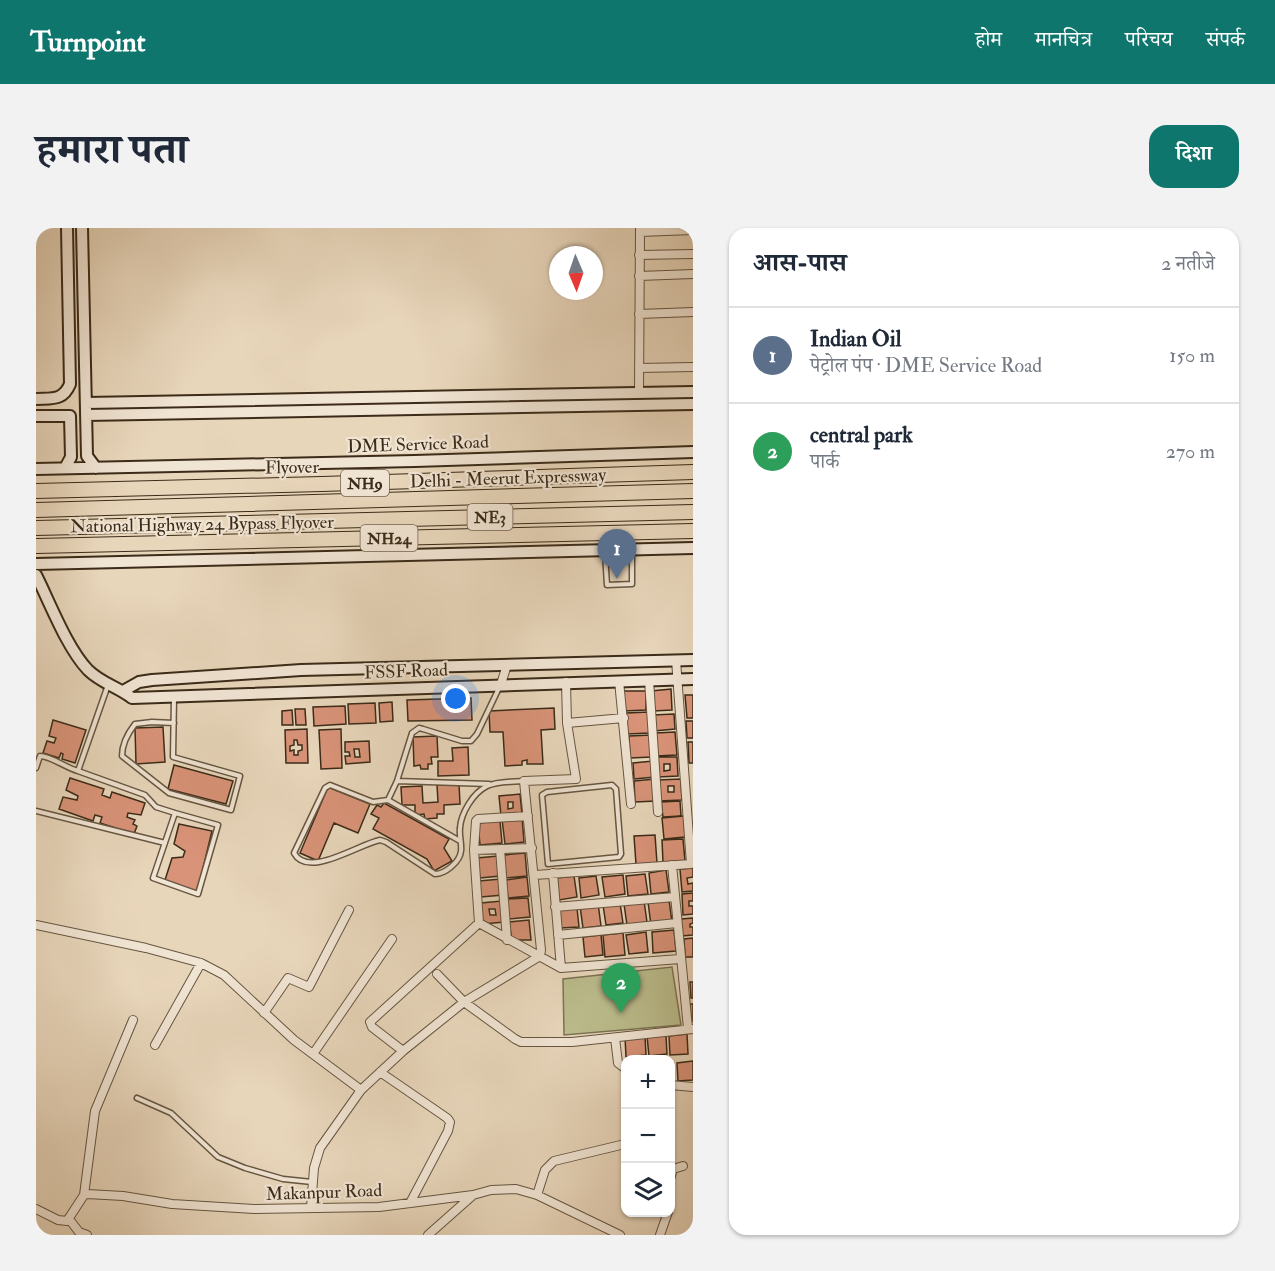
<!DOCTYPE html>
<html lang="hi">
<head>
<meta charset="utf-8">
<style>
	body { margin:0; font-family:"IM FELL Double Pica","Noto Serif Devanagari",serif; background:#f2f2f3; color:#1f2937 }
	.controls { position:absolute; right:18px; bottom:18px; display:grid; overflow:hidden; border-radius:12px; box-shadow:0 2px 4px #0004 }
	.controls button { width:54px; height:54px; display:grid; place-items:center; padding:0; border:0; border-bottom:2px solid #e0e1e3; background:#fff; color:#1f2937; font:30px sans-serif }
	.compass { position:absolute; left:513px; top:18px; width:54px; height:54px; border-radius:50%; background:#fff; box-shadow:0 2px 4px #0004; rotate:178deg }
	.you { position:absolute; left:420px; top:471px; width:21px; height:21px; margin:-15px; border:4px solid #fff; border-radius:50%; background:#1a73e8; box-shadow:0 0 0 9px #1a73e833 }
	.badge { display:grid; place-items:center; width:39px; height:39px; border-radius:50%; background:#0f766e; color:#fff; font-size:20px; font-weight:700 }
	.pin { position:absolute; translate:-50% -50px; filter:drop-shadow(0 2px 3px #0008) }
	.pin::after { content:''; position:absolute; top:32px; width:21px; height:18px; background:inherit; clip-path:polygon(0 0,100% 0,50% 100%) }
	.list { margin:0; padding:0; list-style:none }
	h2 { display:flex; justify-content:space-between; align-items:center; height:78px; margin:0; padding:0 24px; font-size:26px }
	h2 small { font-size:20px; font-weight:400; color:#747a83 }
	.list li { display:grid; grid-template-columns:39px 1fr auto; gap:18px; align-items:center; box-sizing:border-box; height:96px; padding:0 24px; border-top:2px solid #e0e1e3 }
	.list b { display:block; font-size:22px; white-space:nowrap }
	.list p { margin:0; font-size:20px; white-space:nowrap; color:#747a83 }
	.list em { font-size:20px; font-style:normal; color:#747a83 }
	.icon { flex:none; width:33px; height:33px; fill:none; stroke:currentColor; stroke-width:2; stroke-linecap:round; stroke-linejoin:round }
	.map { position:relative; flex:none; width:657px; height:1007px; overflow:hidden; border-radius:18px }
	header { display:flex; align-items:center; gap:36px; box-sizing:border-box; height:84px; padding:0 30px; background:#0f766e; color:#fff }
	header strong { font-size:28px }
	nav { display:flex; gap:33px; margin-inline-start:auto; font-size:21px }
	.intro { display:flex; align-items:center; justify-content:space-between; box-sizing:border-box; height:144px; padding:0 36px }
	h1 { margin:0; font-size:42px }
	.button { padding:15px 27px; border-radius:18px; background:#0f766e; color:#fff; font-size:21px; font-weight:700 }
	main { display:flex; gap:36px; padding:0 36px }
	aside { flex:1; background:#fff; border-radius:18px; box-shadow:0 2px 4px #0004 }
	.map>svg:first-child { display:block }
	.green { fill:#bbbc8c; stroke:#7b7452; stroke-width:1.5 }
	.building { fill:#d99378; stroke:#3b2b18; stroke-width:1.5; fill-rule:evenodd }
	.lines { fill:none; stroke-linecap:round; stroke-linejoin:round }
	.lane-casing { stroke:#665641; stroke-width:7 }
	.street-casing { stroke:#665641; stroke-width:10 }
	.secondary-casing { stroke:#3b2b18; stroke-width:14 }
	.highway-casing { stroke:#3b2b18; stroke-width:16 }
	.lane { stroke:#f0e4d3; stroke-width:4 }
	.street { stroke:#f0e4d3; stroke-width:8 }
	.secondary { stroke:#f0e4d3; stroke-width:10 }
	.highway { stroke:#e8d6bb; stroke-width:14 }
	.labels { text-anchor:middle; stroke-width:4.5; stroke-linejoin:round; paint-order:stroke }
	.shield { fill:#f0e4d3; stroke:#716250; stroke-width:1.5 }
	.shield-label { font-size:16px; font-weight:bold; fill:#3b2b18 }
	.street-label { font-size:18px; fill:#3b2b18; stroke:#f0e4d3 }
</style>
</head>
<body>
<header>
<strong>Turnpoint</strong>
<nav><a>होम</a><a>मानचित्र</a><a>परिचय</a><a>संपर्क</a></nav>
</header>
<div class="intro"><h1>हमारा पता</h1><a class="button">दिशा</a></div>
<main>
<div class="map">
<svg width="657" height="1007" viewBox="0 0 657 1007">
	<rect width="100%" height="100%" fill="#e8d6bb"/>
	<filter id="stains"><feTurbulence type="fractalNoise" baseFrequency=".00333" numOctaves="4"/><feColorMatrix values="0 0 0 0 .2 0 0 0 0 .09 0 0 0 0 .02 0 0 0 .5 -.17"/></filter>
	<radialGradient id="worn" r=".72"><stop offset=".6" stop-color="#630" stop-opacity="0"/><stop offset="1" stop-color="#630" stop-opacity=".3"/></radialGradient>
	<!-- green -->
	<path class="green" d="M636,739L645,797L528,807L527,751Z"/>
	<!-- building -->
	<path class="building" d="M635,461L636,482L617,483L615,463Z
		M588,463H610V482L588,483Z
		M649,467H657V490H651Z
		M435,470L436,492L372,493L371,472Z
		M356,474L357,493L344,494L343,475Z
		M339,475L340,495L313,496L312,476Z
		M309,478L310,496L278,498L277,479Z
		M518,480L519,501L505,502L507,536H491V532L486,533V537L469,538L467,504H454L453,483Z
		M259,481H269L270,497H260Z
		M256,482L257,497H246V483Z
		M613,484L614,505L591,506L590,485Z
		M638,486L639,501L618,503L617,487Z
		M17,492L50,502L39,535L26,531L27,526L25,525L23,530L7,525L11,513L18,515L20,510L13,508Z
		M650,493H657V510H651Z
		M127,499L129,534L100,536L99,500Z
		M271,501L272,535H250L249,502ZM258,512H261L262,517H266V522L262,523V527H258V522L254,523V518L258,517Z
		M305,501L306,540L285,541L283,502Z
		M639,504L641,527L620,528L619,505Z
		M616,507V529L594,530L593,508Z
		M401,508L402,529H395L396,536H392V541H385L384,537L378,538L377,509Z
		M333,513L334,534L310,536L309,528H314L313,524H309V514Z
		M652,514H657V535H653Z
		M432,519L433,547L402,548V533H417L416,520Z
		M318,521H323L324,529H319Z
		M622,529H641L642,548L622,549ZM628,536H634V542L628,543Z
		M617,533L619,549L598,551L597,535Z
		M138,537L197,553L190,576L132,561Z
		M34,550L68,561L66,567L74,570L76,564L109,575L105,587L92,585L91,589L99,592L97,596L101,598L98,606L64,595L66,589L59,587L57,593L23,581L27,569L41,572L42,568L30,562Z
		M619,551L620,573L599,574L598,553Z
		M645,551L646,572L623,573L622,552ZM632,558H638V564H632Z
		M423,556L424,576L408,577V586H401V590L389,591L388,586L379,587V577H366L365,559L386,558L387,575L402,574L401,557Z
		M292,559L334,576L322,605L298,595L282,633L264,625Z
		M484,566L486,586L465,588L463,568ZM472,574H477V580L472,581Z
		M644,573L645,588L627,589L625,574Z
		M348,575L413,611L408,620L416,633L398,643L391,631L337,601L343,590L335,586L341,577L345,579Z
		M648,588L649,609L628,611L626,590Z
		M486,589L488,614L469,616L466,591Z
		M464,593L466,615L444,617L442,595Z
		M143,596L176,603L161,665L129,652L136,630L147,629L149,623L138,616Z
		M619,607L621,635L600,636L598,608Z
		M647,611L649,633L627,634L626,612Z
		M489,625L491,648L470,650L468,627Z
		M462,628L464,648L444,650L441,630Z
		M657,640V649L651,650L652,656L657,655V663L646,664L644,641Z
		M630,642L633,664L615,666L613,645Z
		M609,646L612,666L592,668L590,648Z
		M587,647L589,666L569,669L566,649Z
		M538,648L541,669L523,672L521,650Z
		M560,648L563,667L545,670L543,650Z
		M491,649L493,668L472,670L470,652Z
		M465,651L467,667L445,669L443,653Z
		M657,665V673H653V678H657V686L647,687L646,666Z
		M492,670L494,689L473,691L471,671Z
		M633,672L636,694L615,697L612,674Z
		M466,673L468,694L447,696L445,675ZM453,681H459L460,687H454Z
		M608,673L611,694L591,697L588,676Z
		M562,675L565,698L547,700L544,678Z
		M584,675L587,695L570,697L567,677Z
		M541,680L543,699L524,700L523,682Z
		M657,690V695L654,696V699H657V707L646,708L645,691Z
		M493,692L495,712H476L473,694Z
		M638,702L640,723L617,725L616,704Z
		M610,704L612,724L593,726L590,707Z
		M587,705L589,727L569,729L567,707Z
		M565,707L567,727L549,729L547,709Z
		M657,710V729H649L648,711Z
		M654,754H657V770H655Z
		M654,776H657V793H655Z
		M651,806L652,826L634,827L633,808Z
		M630,807L631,826L613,828L611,808Z
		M609,808L610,827L590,829L589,809Z
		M657,833V852L642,853L641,835Z"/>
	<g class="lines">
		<defs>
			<path id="lane" d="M569,325L571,357L596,356V322
				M72,457L42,543L109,567L120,579L139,585L117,650L162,666L182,597L139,585
				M138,495L116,494L99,496C92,505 86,516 86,528L133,565L195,582L204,548L137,529L138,469
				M0,540L4,528C15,528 30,540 42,543
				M361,553L453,556
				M576,557L580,561L585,626L583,629L512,636L506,567L511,564Z
				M352,572L361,553L376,505L383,500L387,501L426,513H435L441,506L463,460
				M0,583L129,615
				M424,613L352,572L337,574L294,557L289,560L258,625C272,651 323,616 344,612L350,614L399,646C409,646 424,634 425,623C426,616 423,608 424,600C425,585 437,565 451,558C462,553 476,554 488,553
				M101,870L135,885L182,929L209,940L247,951L276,954"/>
			<path id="street" d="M604,4L657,2
				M603,27L657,26
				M603,48L657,46
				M603,86L657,84
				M603,140L657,139
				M603,165L604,0
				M640,432L655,636L657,635
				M613,452L622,584
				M583,453L595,576
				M465,456L471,437
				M531,495L588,490
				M464,621L471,712
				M438,622L496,620
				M636,637L652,800
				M517,645L525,740
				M499,647L655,636
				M519,679L639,669
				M443,695L525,740L644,731
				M0,697L110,720L165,735L188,747L258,812L325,862
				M522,707L641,695
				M401,746L428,774L479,811L485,814H536L657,801
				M228,785L252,750L273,759L313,682
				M579,810L582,835L590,841
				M119,817L165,735
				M367,823L336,799L334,794L443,695L438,622L440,593L442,591L492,588
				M277,826L356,711
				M344,844L411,890L414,894L412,903L374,975
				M634,857L657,859
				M634,951L637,941L647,938
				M48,967L59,883L97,792
				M501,967L509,942L518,933L589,916
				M275,980L278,940L284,920L325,862L367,823L428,774L504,728L505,722L488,553L540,551L531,495L530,454
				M0,981L22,992L31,993L48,967L51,966L87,968L136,976L218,981L343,979L437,967L455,962L480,961L501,967L584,1007
				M33,991L43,1004L51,1007
				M392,1007L436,968
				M624,1007L632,984"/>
			<path id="secondary" d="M46,0L51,228L60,240
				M0,171C16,170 27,173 34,156L31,0
				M50,175L657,164
				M50,187L657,176
				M0,188H34L35,229L29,240
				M0,241L379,233L657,224
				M0,336L657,320
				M0,347C14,375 31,420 52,442C65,455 82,459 96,470L657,451
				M87,463L103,454L116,452L265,442L657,432"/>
			<path id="highway" d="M0,263L286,256L657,244
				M0,282L657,263
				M0,300L657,284
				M0,318L657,303"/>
		</defs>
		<!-- lane casing -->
		<use href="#lane" class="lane-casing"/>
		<!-- street casing -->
		<use href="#street" class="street-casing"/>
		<!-- secondary casing -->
		<use href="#secondary" class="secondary-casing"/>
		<!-- highway casing -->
		<use href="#highway" class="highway-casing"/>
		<!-- lane -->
		<use href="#lane" class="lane"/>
		<!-- street -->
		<use href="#street" class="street"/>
		<!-- secondary -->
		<use href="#secondary" class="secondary"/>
		<!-- highway -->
		<use href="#highway" class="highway"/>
	</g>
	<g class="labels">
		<!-- shield labels -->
		<g class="shield">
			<rect x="305" y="242" width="48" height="26" rx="4.5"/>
			<rect x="431.5" y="276" width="45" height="26" rx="4.5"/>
			<rect x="324.5" y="297" width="57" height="26" rx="4.5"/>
		</g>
		<g class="shield-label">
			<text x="329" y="261">NH9</text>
			<text x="454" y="295">NE3</text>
			<text x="353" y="316">NH24</text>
		</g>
		<!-- street labels -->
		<g class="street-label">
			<text transform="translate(382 216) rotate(-2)" y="6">DME Service Road</text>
			<text transform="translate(256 239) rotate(-1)" y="6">Flyover</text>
			<text transform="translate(472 250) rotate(-2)" y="6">Delhi - Meerut Expressway</text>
			<text transform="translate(166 296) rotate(-1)" y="6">National Highway 24 Bypass Flyover</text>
			<text transform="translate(370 443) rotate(-2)" y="6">FSSF Road</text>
			<text transform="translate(288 964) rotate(-2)" y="6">Makanpur Road</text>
		</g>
	</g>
	<rect width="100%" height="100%" filter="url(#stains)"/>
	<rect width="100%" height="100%" fill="url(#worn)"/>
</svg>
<div class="controls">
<button>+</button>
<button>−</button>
<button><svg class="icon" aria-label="layers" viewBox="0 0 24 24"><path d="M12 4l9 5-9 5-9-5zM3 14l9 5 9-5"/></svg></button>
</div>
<svg class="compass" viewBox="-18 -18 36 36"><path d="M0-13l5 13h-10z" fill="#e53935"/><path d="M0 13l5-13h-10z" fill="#747a83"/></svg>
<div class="you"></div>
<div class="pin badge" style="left:581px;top:351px;background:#5c6f8a">1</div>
<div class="pin badge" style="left:585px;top:785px;background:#2e9e5b">2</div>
</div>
<aside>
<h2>आस-पास<small>2 नतीजे</small></h2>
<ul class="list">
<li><span class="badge" style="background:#5c6f8a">1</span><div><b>Indian Oil</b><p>पेट्रोल पंप · DME Service Road</p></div><em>150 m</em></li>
<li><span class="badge" style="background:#2e9e5b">2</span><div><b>central park</b><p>पार्क</p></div><em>270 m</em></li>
</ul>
</aside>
</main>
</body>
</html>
